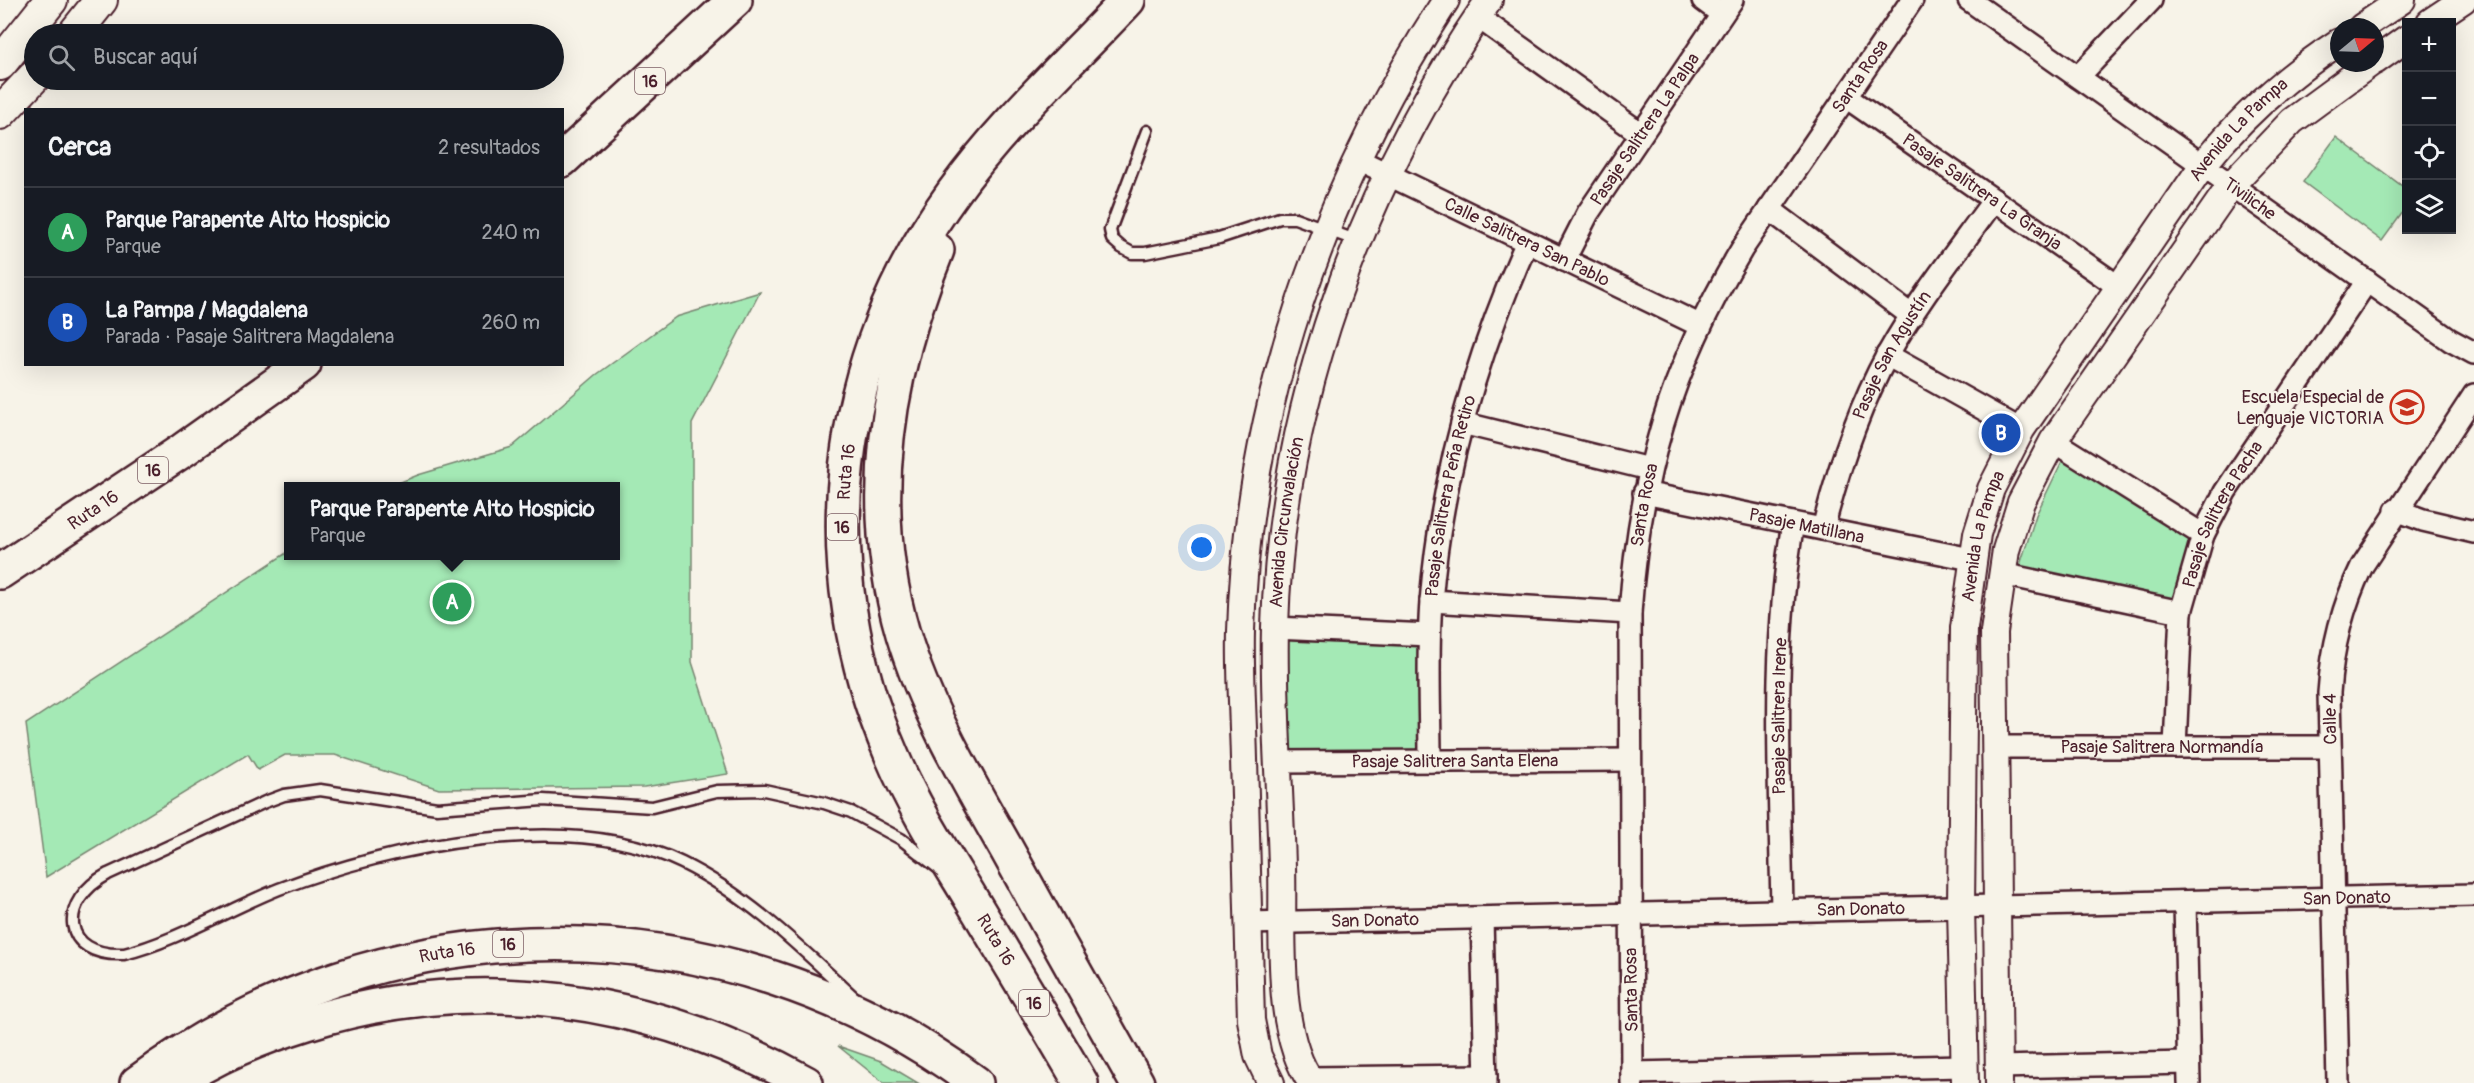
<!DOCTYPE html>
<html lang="es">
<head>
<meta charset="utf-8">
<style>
	body { margin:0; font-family:Pangolin,sans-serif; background:#20242c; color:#f1f3f6 }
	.controls { position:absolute; right:18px; top:18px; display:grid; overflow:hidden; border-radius:0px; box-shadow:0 6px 24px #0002 }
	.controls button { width:54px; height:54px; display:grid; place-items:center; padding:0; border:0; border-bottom:2px solid #363941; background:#171b24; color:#f1f3f6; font:30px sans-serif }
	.compass { position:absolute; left:2330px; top:18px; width:54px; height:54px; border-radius:50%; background:#171b24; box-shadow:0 6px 24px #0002; rotate:71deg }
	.you { position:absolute; left:1202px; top:548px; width:21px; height:21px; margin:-15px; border:4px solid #fff; border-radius:50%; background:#1a73e8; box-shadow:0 0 0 9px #1a73e833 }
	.badge { display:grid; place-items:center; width:39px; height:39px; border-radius:50%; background:#c8321e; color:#fff; font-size:20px; font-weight:700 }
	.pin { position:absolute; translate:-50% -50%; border:3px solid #fff; box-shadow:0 2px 6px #0006 }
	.popup { position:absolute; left:284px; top:482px; width:336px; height:78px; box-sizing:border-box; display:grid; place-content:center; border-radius:0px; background:#171b24; filter:drop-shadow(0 2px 4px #0005); font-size:20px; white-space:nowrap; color:#9ea1a6 }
	.popup b { font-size:22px; color:#f1f3f6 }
	.popup::after { content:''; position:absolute; left:50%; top:100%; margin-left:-12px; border:12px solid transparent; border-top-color:#171b24 }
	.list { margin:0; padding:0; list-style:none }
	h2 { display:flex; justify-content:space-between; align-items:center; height:78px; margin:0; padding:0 24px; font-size:26px }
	h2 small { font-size:20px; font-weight:400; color:#9ea1a6 }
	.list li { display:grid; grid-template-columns:39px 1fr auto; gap:18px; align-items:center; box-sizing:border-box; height:90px; padding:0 24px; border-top:2px solid #363941 }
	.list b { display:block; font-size:22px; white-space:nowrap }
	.list p { margin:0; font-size:20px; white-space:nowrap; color:#9ea1a6 }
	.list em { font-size:20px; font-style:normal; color:#9ea1a6 }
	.icon { flex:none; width:33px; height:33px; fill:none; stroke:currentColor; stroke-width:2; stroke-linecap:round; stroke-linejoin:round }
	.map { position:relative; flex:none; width:2474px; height:1083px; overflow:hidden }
	.search { position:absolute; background:#171b24; box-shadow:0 6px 24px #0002; left:24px; top:24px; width:540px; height:66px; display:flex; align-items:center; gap:15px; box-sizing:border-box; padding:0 21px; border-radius:33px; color:#9ea1a6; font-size:22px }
	.panel { position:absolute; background:#171b24; box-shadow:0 6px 24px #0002; left:24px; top:108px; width:540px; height:258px; border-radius:0px }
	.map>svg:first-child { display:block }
	.green { fill:#a4e9b5; stroke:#778470; stroke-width:1.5 }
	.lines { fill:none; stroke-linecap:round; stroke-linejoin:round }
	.service-casing { stroke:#4a1f2b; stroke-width:15 }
	.minor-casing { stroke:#4a1f2b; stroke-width:26 }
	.tertiary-casing { stroke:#4a1f2b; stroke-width:30 }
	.primary-casing { stroke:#4a1f2b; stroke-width:36 }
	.motorway-casing { stroke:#4a1f2b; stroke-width:38 }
	.service { stroke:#f7f3e8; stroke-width:10 }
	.minor { stroke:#f7f3e8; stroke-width:21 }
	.tertiary { stroke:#f7f3e8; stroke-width:26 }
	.primary { stroke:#f7f3e8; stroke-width:32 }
	.motorway { stroke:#f7f3e8; stroke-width:33 }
	.labels { text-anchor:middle; stroke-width:4.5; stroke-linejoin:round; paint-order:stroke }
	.shield { fill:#f7f3e8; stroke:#7e5f64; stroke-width:1.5 }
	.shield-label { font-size:16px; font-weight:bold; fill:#4a1f2b }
	.street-label { font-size:18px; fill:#4a1f2b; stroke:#f7f3e8 }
	.poi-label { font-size:18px; fill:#4a1f2b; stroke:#f7f3e8; text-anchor:end }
</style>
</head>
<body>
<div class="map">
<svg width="2474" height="1083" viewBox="0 0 2474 1083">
	<rect width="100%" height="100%" fill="#f7f3e8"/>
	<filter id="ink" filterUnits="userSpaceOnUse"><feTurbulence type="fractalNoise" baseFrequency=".0167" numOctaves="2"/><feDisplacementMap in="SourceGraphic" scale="12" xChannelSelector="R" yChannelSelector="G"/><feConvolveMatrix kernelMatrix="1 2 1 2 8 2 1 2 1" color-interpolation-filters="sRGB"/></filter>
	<g filter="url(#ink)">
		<!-- green -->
		<path class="green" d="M2336,137L2406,189V208L2382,241L2303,182Z
			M760,292L692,424V662L728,774L644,787L439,789L335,755H285L258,770L248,754L46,877L26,724L288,552V556H616V486H391L418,475L512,447L596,375L676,317Z
			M2063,459L2189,536L2191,551L2178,598L2172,602L2019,568L2036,515Z
			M1293,634L1413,641L1421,649L1425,742L1414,754L1294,755L1288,749L1286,641Z
			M838,1046L881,1061L918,1083H884Z"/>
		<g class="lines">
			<defs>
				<path id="service" d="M1147,131L1110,230L1112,239L1121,247L1132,253H1145L1219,238L1280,218H1295L1358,241
					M857,1000C803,950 749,896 682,863C570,808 391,846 279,889C231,908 174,942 124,954C61,957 57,901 108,874L265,802L284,795L320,790L437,808L543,800L652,807L717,791L764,790L824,803L851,812L901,839L937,867"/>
				<g id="minor">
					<path d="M1703,0L1722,14"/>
					<path id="s1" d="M1969,0L2450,340L2474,353"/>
					<path d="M1478,17L1640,133"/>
					<path d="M2078,77L2151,0"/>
					<path id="s2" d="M1846,97L2119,287"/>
					<path id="s3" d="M1356,159L1699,325"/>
					<path d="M1769,209L1912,316"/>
					<path id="s4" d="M1564,260L1588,213L1732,0"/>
					<path d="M1887,355L2021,430"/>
					<path d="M1462,423L1649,469"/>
					<path d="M2053,441L2203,535"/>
					<path id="s5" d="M1644,493L1971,559"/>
					<path d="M2396,510L2423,520L2474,532"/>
					<path id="s6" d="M1823,529C1838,469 1858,409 1888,354C1918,300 1958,250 1994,200"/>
					<path d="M2002,574L2181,612"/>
					<path d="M1431,601L1630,613"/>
					<path d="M1275,628L1429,635"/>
					<path id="s7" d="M1994,747H2330"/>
					<path id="s8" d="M2175,747L2181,612L2203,535L2225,492L2367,281"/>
					<path id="s9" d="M1430,761C1430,708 1427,655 1431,602C1441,477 1476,356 1527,242"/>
					<path id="s10" d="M1279,762L1630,760"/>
					<path d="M2185,902L2189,1083"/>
					<path id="s11" d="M1782,911C1780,781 1771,651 1793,523"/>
					<path d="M1482,918L1486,1083"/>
					<path id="s12" d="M1249,923L2474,895"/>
					<path d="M1999,1067L2188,1063"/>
					<path d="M1632,1073L1965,1066"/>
					<path d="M1308,1078L1486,1076"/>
					<path id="s13" d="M1632,1083L1630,613C1640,474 1670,369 1742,249L1912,0"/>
					<path d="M2338,1083L2329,693C2332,648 2342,607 2362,566L2474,395"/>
				</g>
				<g id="tertiary">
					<path d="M2430,22L2463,0"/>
					<path d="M2362,27L2402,0"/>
					<path d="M2375,61L2406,39"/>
					<path d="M1271,1083L1258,1056L1251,1020C1249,933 1246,846 1244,759C1243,717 1240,674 1241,631C1247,406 1324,188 1446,0"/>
					<path id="s14" d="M1312,1083C1274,1033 1284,928 1282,867C1280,787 1273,707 1275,627C1281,402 1362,185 1489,0"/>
					<path id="s15" d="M1965,1083L1961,907L1964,628L1977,534L1991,489L2021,430L2203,165C2242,115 2286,77 2339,42"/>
					<path d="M1999,1083L1994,632L2006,550L2021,502L2053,441L2231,185L2292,121L2371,63"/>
				</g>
				<path id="primary" d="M74,34L101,0
					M0,64L51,0
					M0,113L34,77"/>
				<g id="motorway">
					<path d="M562,160L735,0"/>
					<path d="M937,250C886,374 865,504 903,634C926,711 968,781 1007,850C1050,928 1093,1005 1137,1083"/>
					<path id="s16" d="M0,572L183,450L304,364"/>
					<path id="s17" d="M137,1083C386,897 726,897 976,1083"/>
					<path d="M175,1083C215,1056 262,1037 307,1023C478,970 651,997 806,1083"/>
					<path id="s18" d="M1081,1083C1045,1021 1007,959 970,897C942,851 913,806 892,756C810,568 832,359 953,193C1003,123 1069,63 1128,0"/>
				</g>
			</defs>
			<!-- service casing -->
			<use href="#service" class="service-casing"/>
			<!-- minor casing -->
			<use href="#minor" class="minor-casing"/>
			<!-- tertiary casing -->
			<use href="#tertiary" class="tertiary-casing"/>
			<!-- primary casing -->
			<use href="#primary" class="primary-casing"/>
			<!-- motorway casing -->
			<use href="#motorway" class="motorway-casing"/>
			<!-- service -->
			<use href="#service" class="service"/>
			<!-- minor -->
			<use href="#minor" class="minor"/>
			<!-- tertiary -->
			<use href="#tertiary" class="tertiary"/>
			<!-- primary -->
			<use href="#primary" class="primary"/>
			<!-- motorway -->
			<use href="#motorway" class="motorway"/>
		</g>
	</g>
	<!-- icons -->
	<defs>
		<symbol id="school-ring" viewBox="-11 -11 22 22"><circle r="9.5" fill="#f7f3e8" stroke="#c8321e" stroke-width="1.5"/><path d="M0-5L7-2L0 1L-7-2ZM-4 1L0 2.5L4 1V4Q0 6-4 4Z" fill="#c8321e"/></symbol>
	</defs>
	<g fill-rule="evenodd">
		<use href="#school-ring" x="2388" y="388" width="38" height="38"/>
	</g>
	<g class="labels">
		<!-- shield labels -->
		<g class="shield">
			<rect x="635" y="68" width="30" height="26" rx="4.5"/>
			<rect x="138" y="457" width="30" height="26" rx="4.5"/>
			<rect x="827" y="514" width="30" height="26" rx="4.5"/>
			<rect x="493" y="931" width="30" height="26" rx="4.5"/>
			<rect x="1019" y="990" width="30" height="26" rx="4.5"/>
		</g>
		<g class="shield-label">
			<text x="650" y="87">16</text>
			<text x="153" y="476">16</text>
			<text x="842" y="533">16</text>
			<text x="508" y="950">16</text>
			<text x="1034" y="1009">16</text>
		</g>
		<!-- street labels -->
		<g class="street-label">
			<text dy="6" stroke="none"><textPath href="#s13" startOffset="1064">Santa Rosa</textPath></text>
			<text dy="6" stroke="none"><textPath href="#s4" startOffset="154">Pasaje Salitrera La Palpa</textPath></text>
			<text dy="6" stroke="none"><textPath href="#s15" startOffset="1035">Avenida La Pampa</textPath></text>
			<text dy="6" stroke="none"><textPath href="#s2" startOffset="166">Pasaje Salitrera La Granja</textPath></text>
			<text dy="6" stroke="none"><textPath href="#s1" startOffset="344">Tiviliche</textPath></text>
			<text dy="6" stroke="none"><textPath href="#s3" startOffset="190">Calle Salitrera San Pablo</textPath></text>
			<text dy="6" stroke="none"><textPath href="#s6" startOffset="188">Pasaje San Agustín</textPath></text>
			<text dy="6" stroke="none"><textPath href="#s18" startOffset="669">Ruta 16</textPath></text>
			<text dy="6" stroke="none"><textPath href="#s9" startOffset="267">Pasaje Salitrera Peña Retiro</textPath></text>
			<text dy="6" stroke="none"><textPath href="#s13" startOffset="579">Santa Rosa</textPath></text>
			<text dy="6" stroke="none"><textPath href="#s16" startOffset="112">Ruta 16</textPath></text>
			<text dy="6" stroke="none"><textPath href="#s8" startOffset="242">Pasaje Salitrera Pacha</textPath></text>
			<text dy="6" stroke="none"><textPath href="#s14" startOffset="567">Avenida Circunvalación</textPath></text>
			<text dy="6" stroke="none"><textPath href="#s5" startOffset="166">Pasaje Matillana</textPath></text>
			<text dy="6" stroke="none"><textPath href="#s15" startOffset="549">Avenida La Pampa</textPath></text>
			<text dy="6" stroke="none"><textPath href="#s11" startOffset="195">Pasaje Salitrera Irene</textPath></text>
			<text transform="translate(2330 719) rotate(-91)" y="6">Calle 4</text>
			<text dy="6" stroke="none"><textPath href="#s7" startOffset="168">Pasaje Salitrera Normandía</textPath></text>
			<text dy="6" stroke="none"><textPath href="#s10" startOffset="176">Pasaje Salitrera Santa Elena</textPath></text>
			<text dy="6" stroke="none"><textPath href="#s12" startOffset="1098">San Donato</textPath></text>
			<text dy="6" stroke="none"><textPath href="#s12" startOffset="612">San Donato</textPath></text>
			<text dy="6" stroke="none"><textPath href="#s12" startOffset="126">San Donato</textPath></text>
			<text transform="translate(996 940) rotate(59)" y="6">Ruta 16</text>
			<text dy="6" stroke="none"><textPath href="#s17" startOffset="340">Ruta 16</textPath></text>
			<text transform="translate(1631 990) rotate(-91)" y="6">Santa Rosa</text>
		</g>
		<!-- poi labels -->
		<g class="poi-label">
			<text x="2384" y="403">Escuela Especial de<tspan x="2384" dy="21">Lenguaje VICTORIA</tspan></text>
		</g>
	</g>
</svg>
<div class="controls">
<button>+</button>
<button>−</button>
<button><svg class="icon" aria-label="locate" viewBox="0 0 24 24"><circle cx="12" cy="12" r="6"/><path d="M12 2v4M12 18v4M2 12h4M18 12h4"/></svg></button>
<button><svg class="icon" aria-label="layers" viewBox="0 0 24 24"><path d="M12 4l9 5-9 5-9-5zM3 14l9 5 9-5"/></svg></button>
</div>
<svg class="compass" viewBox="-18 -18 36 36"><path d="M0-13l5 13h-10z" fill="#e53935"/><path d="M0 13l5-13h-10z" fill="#9ea1a6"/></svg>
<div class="you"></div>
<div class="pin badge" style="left:452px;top:602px;background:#2e9e5b">A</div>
<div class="popup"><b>Parque Parapente Alto Hospicio</b>Parque</div>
<div class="pin badge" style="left:2001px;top:433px;background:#1a4fb4">B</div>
<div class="search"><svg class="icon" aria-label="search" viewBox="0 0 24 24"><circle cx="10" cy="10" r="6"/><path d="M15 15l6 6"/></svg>Buscar aquí</div>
<section class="panel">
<h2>Cerca<small>2 resultados</small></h2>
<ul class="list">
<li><span class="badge" style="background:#2e9e5b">A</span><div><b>Parque Parapente Alto Hospicio</b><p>Parque</p></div><em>240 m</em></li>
<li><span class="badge" style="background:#1a4fb4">B</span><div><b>La Pampa / Magdalena</b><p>Parada · Pasaje Salitrera Magdalena</p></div><em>260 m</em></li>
</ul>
</section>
</div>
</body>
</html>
